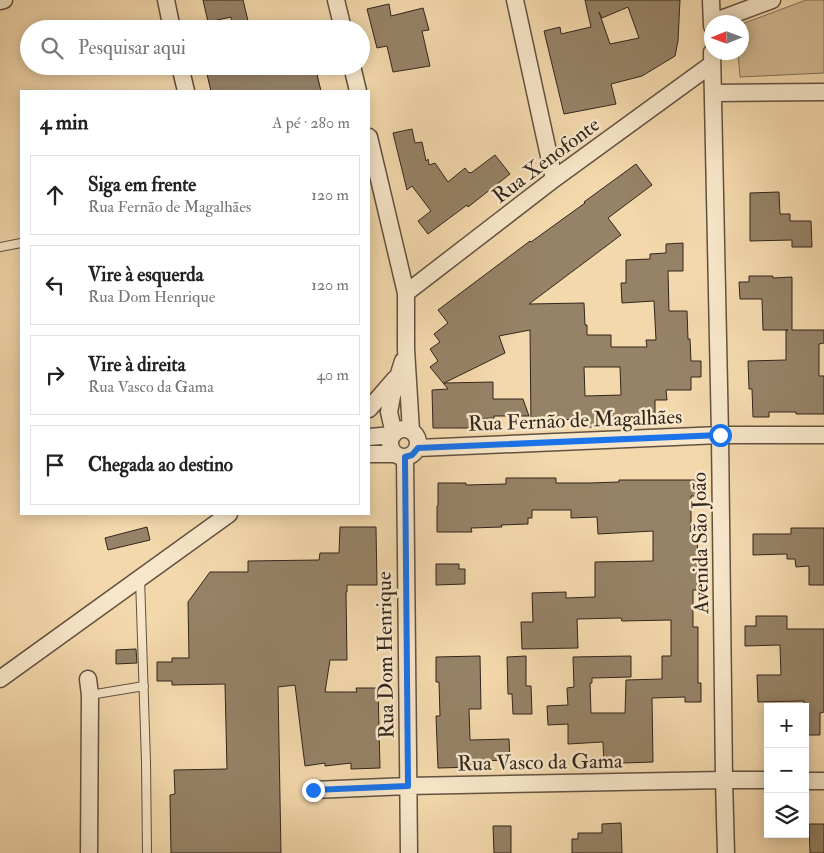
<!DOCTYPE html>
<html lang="pt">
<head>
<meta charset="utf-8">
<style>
	body { margin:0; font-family:"IM FELL Double Pica",serif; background:#f6f6f6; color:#222 }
	.controls { position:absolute; right:15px; bottom:15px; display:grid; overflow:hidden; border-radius:0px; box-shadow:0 2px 12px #0003 }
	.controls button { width:45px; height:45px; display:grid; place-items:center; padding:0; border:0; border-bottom:1px solid #e0e0e0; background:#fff; color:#222; font:25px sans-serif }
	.compass { position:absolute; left:704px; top:15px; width:45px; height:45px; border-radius:50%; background:#fff; box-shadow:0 2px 12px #0003; rotate:269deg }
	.stop { position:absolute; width:15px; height:15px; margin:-11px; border:4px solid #1a73e8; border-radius:50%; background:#fff }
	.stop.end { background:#1a73e8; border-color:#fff; box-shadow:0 1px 5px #0008 }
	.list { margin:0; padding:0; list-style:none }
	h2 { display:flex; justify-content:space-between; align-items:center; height:65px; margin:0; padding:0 20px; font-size:21px }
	h2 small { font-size:16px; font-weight:400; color:#767676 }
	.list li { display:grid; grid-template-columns:32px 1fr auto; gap:15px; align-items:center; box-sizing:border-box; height:80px; margin:0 10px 10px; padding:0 10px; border:1px solid #e0e0e0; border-radius:0px }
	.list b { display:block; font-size:19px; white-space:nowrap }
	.list p { margin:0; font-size:16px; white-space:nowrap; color:#767676 }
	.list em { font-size:16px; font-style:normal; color:#767676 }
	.icon { flex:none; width:28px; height:28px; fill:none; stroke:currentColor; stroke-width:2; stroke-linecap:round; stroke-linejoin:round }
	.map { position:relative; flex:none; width:824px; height:853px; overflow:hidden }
	.search { position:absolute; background:#fff; box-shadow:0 2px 12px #0003; left:20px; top:20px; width:350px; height:55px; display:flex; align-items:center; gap:12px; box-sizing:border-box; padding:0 18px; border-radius:28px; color:#767676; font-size:19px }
	.panel { position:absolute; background:#fff; box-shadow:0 2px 12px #0003; left:20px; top:90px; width:350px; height:425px; border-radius:0px }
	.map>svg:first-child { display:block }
	.green { fill:#d2ba94; stroke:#827058 }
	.building { fill:#968267; stroke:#32251c; fill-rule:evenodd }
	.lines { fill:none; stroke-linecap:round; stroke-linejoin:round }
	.lane-casing { stroke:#625240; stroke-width:10 }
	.street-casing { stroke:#625240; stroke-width:19 }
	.lane { stroke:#f7e6c9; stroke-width:8 }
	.street { stroke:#f7e6c9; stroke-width:16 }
	.route { stroke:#1a73e8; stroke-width:6 }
	.labels { text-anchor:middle; stroke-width:5; stroke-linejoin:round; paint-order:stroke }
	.street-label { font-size:21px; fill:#32251c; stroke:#f7e6c9 }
</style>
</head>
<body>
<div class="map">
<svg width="824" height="853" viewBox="0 0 824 853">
	<rect width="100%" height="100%" fill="#f3d8ac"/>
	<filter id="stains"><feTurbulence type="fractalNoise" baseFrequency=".004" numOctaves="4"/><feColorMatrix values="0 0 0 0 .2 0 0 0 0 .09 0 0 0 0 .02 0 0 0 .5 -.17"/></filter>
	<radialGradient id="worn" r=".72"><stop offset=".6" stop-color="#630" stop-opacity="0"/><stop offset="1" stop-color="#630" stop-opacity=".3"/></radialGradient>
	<!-- green -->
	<path class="green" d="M806,0H824V73L740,77L738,53L742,52V24Z"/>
	<!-- building -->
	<path class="building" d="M203,0H243L250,29H233L231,17L208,22Z
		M585,0H680L678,41L675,56L642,76L611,84L616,104L564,114L544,31L560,27L561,34L591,27ZM628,7L639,38L610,44L599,12L602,18Z
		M389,4L391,16L423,8L429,30L422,31L430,66L393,72L387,46L377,48L367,9Z
		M205,66H315L321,91H211Z
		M412,129L415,143L422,142L426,161L428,159L429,165L435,163L448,182L465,168L469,173L470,172L471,173L495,155L510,174L468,207L467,205L428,234L418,221L431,211L412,186L407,190L393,133Z
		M636,164L652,185L608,218L621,235L529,304L584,303L585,325H587V335H611V347H647L646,340H656L654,301L622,303L621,283H626V260L650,259V254L666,253V244L683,243V271H668L669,311H687L688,339H690L691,361H701V377H691V390H666L667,400H655V416L611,417V427H589L588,419L545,420V427H531L530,330L499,336L505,353L444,383L493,382V399H523L529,416H494V418L471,419V428H433L432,390L448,389L430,367L438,361L430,349L440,342L434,334L448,323L438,310L530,241L531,242L585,203L584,202ZM584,367H620L621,395L585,396Z
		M779,192L780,214H790V221H811L812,247H792V240L750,241V193Z
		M749,276H773V278L792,277V330H824V343L819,344V376H824V414H796V412H769V417H753L752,389H749L748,361L786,360V330H788H763L762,299H740L739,282H749Z
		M506,478H556V483H590L619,482V480H696V496H691V535H697L698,561H705V590H693V627H698V683H701V702H685V697L652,698L653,762L623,763V766H604L603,742L568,744V724L548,725L547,706L568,705L567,688L574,687L573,657L631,656V677L592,678V683H590L591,713H625L626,680L662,679V656H671V620L622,621L621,618L577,619L578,648L522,649L521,622H533L532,593L566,592V598L595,597V562L653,561V531L598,534L597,517L571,518V510H532V518H528V524L501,525L502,527L471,528L472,532H437V506H438V483H466V485L506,484Z
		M147,527L150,540L108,550L105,538Z
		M340,527H376L377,585H347V592H346L347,660H330L325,692H357L356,688H378L380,768L351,769V763L325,766V763L305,766L295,685L278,687L281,853H171L170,795L175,794L174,770L227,769L225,684L172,685V681H157V662H172V658H189L188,602L210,572H248V561L319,560L320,553H339Z
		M791,528H824V585H809V566L796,567L795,559H787V554L753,555V534H791Z
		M436,564H459V569H465V584L436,585Z
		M756,616H787V629H824V712L820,713V735H805V707H804V701L758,702L757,675H781L780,645L745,646V626H756Z
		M136,649L137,663L116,664V650Z
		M480,656L481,709H469L470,740L509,739L510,760L476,761V767L438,768L436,716H440L439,682H436V657Z
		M526,656V686H531L532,714H513L512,694H508L507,657Z
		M621,823L622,853H572V839H578V833H602V824Z
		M809,824H824V853H810Z
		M493,826H511V853H494Z"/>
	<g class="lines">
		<defs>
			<path id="lane" d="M0,247L21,243
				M140,578L146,762L147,853
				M90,695L144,686"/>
			<path id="street" d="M166,0L172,29
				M336,0L343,29
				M515,0L554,179
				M711,0L712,26
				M0,1L4,0
				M713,22L772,0
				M712,52L720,435L724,780L726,853
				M180,66L186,91
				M352,66L358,91
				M713,93L824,92
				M369,137L406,293V349L411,431
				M406,293L554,179L712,64
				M369,409L395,379
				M390 443a14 14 0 1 1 28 0a14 14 0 1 1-28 0Z
				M394,434L389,412L392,396L403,361
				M369,437L393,435
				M418,448L720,435H824
				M369,454H395
				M405,457L409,853
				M0,679L229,514
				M88,679L90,695L89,853
				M805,781H824
				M313,790L408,786L724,780H768"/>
		</defs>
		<!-- lane casing -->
		<use href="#lane" class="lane-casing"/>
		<!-- street casing -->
		<use href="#street" class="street-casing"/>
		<!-- lane -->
		<use href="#lane" class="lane"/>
		<!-- street -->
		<use href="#street" class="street"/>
	</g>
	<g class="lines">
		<!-- route -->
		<path class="route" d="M313,790L408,786L405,457L412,455L418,448L720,435"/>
	</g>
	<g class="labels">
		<!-- street labels -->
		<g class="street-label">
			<text transform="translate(546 160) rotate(-37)" y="7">Rua Xenofonte</text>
			<text transform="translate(575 420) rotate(-2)" y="7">Rua Fernão de Magalhães</text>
			<text transform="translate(700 543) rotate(-91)" y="7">Avenida São João</text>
			<text transform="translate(385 655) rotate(-91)" y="7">Rua Dom Henrique</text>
			<text transform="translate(540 762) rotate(-1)" y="7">Rua Vasco da Gama</text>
		</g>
	</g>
	<rect width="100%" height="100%" filter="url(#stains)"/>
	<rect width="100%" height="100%" fill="url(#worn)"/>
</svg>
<div class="controls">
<button>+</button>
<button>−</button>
<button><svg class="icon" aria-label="layers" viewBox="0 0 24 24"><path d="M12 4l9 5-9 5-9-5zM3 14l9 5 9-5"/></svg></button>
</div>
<svg class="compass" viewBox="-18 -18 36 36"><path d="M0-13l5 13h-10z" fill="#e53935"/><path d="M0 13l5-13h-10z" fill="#767676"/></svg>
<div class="stop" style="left:720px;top:435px"></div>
<div class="stop end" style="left:313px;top:790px"></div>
<div class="search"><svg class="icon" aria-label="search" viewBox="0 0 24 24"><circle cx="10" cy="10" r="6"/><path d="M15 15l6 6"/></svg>Pesquisar aqui</div>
<section class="panel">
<h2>4 min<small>A pé · 280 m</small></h2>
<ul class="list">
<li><svg class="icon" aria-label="ahead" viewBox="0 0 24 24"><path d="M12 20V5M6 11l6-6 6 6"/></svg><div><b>Siga em frente</b><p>Rua Fernão de Magalhães</p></div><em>120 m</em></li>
<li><svg class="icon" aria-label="left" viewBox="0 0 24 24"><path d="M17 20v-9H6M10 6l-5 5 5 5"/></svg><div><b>Vire à esquerda</b><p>Rua Dom Henrique</p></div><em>120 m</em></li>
<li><svg class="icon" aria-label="right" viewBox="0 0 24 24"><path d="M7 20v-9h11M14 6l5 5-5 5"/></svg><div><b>Vire à direita</b><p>Rua Vasco da Gama</p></div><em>40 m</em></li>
<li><svg class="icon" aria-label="arrive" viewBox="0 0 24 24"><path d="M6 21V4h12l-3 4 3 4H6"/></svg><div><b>Chegada ao destino</b></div></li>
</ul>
</section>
</div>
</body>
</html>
